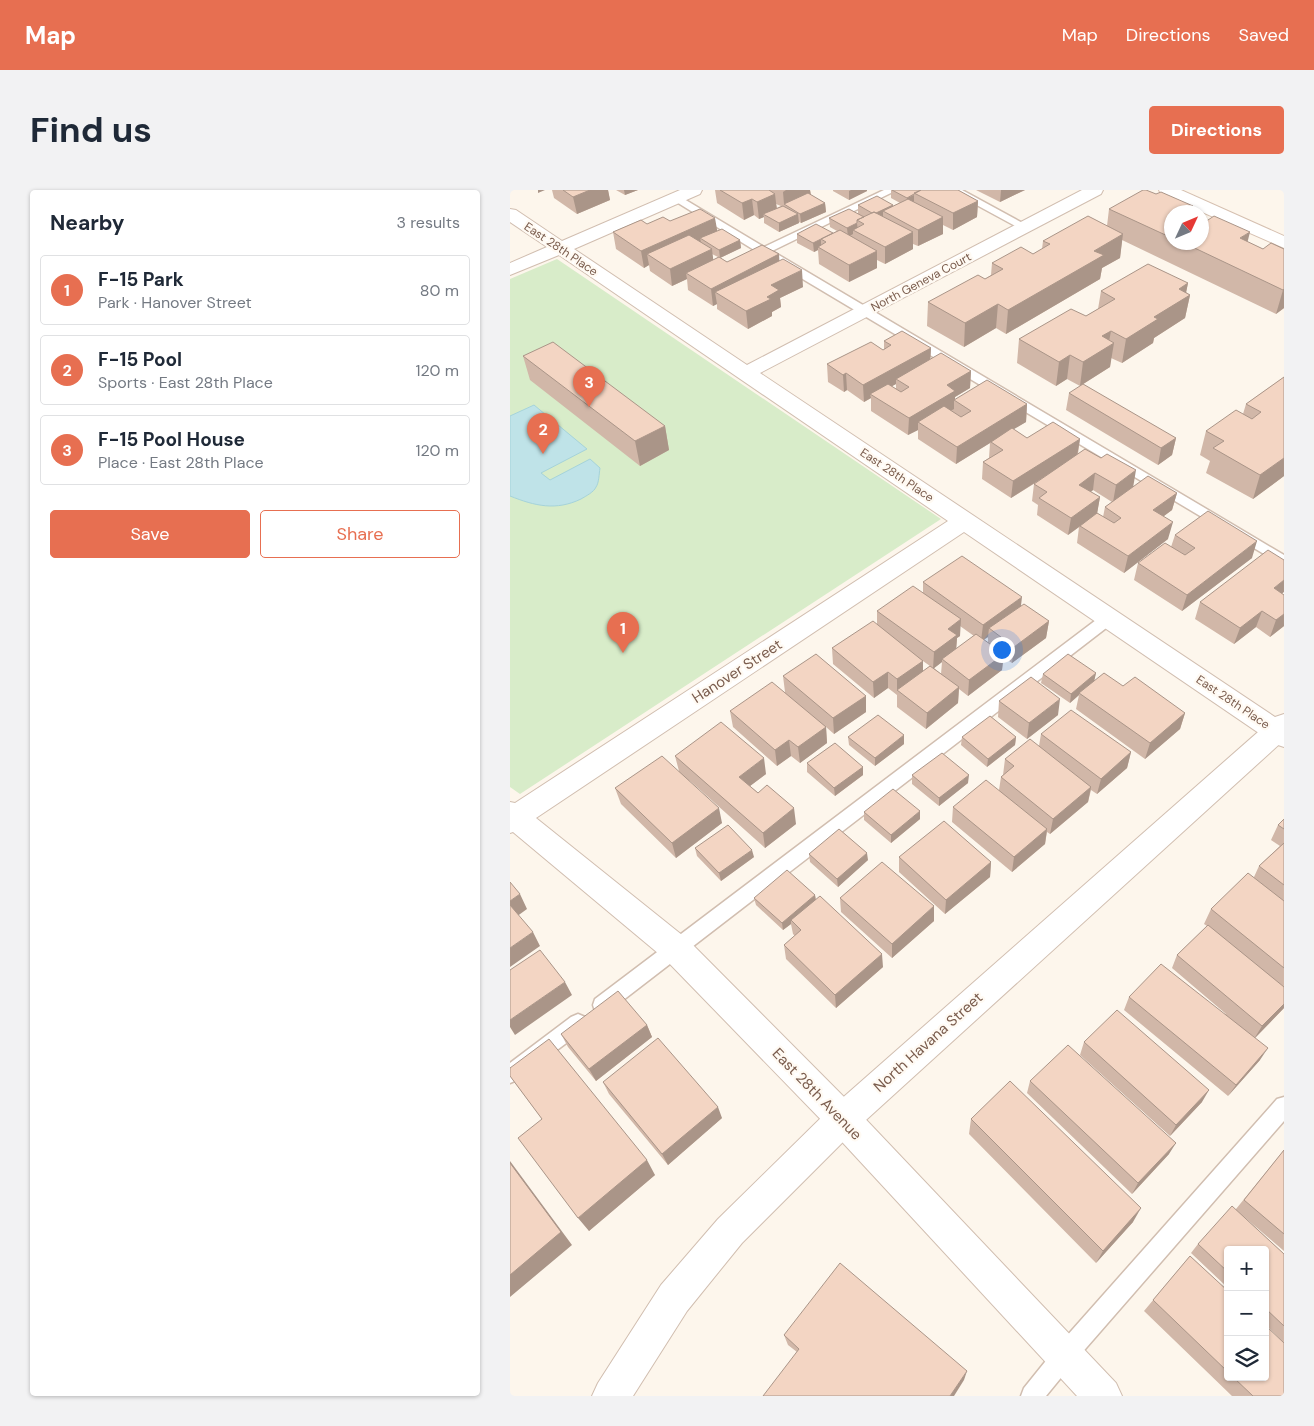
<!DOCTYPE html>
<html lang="en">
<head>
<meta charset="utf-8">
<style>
	body { margin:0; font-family:"DM Sans",sans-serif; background:#f2f2f3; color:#1f2937 }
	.controls { position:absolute; right:15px; bottom:15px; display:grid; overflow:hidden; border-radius:5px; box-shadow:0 1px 4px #0004 }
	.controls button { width:45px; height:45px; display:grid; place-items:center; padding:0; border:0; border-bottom:1px solid #e0e1e3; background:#fff; color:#1f2937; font:25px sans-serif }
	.compass { position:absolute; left:654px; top:15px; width:45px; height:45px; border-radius:50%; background:#fff; box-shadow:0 1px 4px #0004; rotate:46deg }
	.you { position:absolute; left:491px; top:459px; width:18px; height:18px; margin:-12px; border:4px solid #fff; border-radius:50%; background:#1a73e8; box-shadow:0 0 0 8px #1a73e833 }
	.badge { display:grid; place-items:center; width:32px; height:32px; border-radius:50%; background:#e76f51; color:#fff; font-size:16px; font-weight:700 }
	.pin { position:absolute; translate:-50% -41px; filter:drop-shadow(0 1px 2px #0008) }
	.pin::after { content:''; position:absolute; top:26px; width:18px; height:15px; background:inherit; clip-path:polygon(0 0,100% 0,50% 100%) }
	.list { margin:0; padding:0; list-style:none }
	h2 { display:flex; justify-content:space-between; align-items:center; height:65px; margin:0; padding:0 20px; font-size:21px }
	h2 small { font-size:16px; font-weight:400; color:#747a83 }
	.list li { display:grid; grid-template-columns:32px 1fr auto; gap:15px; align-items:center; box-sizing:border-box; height:70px; margin:0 10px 10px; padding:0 10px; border:1px solid #e0e1e3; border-radius:5px }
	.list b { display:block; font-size:19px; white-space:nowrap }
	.list p { margin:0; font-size:16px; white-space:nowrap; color:#747a83 }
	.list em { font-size:16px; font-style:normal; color:#747a83 }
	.actions { display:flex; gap:10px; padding:15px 20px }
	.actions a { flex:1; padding:11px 0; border:1px solid #e76f51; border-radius:5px; text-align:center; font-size:18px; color:#e76f51 }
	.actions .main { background:#e76f51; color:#fff }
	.icon { flex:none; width:28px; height:28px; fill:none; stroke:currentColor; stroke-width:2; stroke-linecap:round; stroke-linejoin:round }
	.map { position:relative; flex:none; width:774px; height:1206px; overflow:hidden; border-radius:5px }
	header { display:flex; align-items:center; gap:30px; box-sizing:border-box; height:70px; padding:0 25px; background:#e76f51; color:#fff }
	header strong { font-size:24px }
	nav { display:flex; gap:28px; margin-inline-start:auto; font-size:18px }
	.intro { display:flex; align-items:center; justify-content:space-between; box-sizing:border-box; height:120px; padding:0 30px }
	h1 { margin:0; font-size:35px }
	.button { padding:12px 22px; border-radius:5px; background:#e76f51; color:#fff; font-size:18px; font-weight:700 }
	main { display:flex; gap:30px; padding:0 30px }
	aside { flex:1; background:#fff; border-radius:5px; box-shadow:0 1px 4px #0004 }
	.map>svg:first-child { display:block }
	.green { fill:#d8ecc9 }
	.water { fill:#bfe3e8; stroke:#a5d3da }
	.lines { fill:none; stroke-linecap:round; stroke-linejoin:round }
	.service-casing { stroke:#d1beb0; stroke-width:3 }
	.minor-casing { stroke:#d1beb0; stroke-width:2 }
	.tertiary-casing { stroke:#d1beb0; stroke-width:2 }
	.secondary-casing { stroke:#d6c0b0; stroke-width:2 }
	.service { fill:#fff; fill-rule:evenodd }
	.minor { fill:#fff; fill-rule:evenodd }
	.tertiary { fill:#fff; fill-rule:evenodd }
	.secondary { fill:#fff; fill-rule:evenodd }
	.wall { fill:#d1b7a8; fill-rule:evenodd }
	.shaded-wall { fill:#aa9588 }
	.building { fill:#f3d5c3; stroke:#aa9588 }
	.labels { text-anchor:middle; stroke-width:4.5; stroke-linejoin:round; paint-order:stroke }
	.far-street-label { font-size:12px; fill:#7a5c4d; stroke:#fffaf3 }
	.street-label { font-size:15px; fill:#7a5c4d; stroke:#fffaf3 }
</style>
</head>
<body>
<header>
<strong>Map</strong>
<nav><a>Map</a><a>Directions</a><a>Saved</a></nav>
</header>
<div class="intro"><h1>Find us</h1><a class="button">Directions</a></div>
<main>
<aside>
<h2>Nearby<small>3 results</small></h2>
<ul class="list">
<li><span class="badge">1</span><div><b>F-15 Park</b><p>Park · Hanover Street</p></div><em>80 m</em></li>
<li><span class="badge">2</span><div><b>F-15 Pool</b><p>Sports · East 28th Place</p></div><em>120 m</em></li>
<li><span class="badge">3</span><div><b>F-15 Pool House</b><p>Place · East 28th Place</p></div><em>120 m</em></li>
</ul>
<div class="actions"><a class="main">Save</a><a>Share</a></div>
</aside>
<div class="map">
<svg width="774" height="1206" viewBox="0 0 774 1206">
	<rect width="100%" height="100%" fill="#fdf6ec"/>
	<!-- green -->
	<path class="green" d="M47,69L431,329L10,604L0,597V89Z"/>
	<!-- water -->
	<path class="water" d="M24,215L77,259L31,283L40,290L80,269L90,278C89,284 89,293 86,297C84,302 76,306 71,309C46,321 25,316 0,306V226Z"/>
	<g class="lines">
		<defs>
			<path id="service" d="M374,0H387L262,61L774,365V376L249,63L160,8L165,5L169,6L254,57Z
				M439,0H452L520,37L519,39H511Z
				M599,423L604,424L606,428L604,432L99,821L92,823L85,821L83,815L85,809L594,424Z
				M68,824L75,827L77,833L75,839L7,890L0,893V873L61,827Z
				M774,907V931L563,1173L536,1206H511L514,1198L547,1157L767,909Z"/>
			<path id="minor" d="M170,0H192L190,4L64,59L237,175L572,0H593L591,4L250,183L774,533V557L765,554L454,342L26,628L177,749L345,918L606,1193L612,1206H567L321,940L155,769L3,642L0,643V612L5,613L438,331L49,65L0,85V73L37,57L0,32V19L6,20L52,51Z"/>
			<path id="tertiary" d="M774,524V550L345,940L232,1053L177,1121L123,1206H82L88,1193L151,1095L208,1029L321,918L765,527Z"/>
			<path id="secondary" d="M649,0H671L774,46V58L651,4Z"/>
		</defs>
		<!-- service casing -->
		<use href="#service" class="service-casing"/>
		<!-- minor casing -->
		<use href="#minor" class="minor-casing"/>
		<!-- tertiary casing -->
		<use href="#tertiary" class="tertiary-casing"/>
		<!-- secondary casing -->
		<use href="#secondary" class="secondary-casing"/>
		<!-- service -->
		<use href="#service" class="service"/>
		<!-- minor -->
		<use href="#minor" class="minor"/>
		<!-- tertiary -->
		<use href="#tertiary" class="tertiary"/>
		<!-- secondary -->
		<use href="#secondary" class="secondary"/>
	</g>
	<!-- wall -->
	<path class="wall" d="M42,0H98L100,10L67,24L44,8Z
		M106,0H128L115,5Z
		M205,0H300L301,5L315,13L316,22L291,33L289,32V33L269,42L254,33V27L249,29L244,25L234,30L207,13ZM266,14L271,16L267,18Z
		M323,0H357V1L339,10L323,1Z
		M381,0H448L468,11L467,27L443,40L433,35V44L408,56L403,54V59L375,74L367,70V78L339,92L309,74L308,60L304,62L287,53V44L323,43L327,41L320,37L319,28L348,23V15L383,16L390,13L381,8Z
		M466,0H515L490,12Z
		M599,19L662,22V52H738L753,59H774V118L766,124L612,50L610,68L592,78L590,89L496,144L486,138L454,157L417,136L418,112L475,89L481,85L482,73L523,64L532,59L533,51L597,36Z
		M160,31L207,41L230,50L231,58L210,68L217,72L269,64V71L293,97L270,108L271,117L262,122V126L238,139L207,119V114L203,116L178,100L177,89L162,96L140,81L139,75L134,78L106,59L103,42L137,34ZM202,64L208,67L203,70Z
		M678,93L676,102L680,105L675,128L644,148L643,153L612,173L601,168L600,177L570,196L557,189L546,196L507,173L509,149L576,126L588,119L591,101Z
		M374,151L421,158L420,170L461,181L460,198L445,207V209L517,214L516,232L503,239L517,248L570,249L568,264L623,297L667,303L662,320L654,326L658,349L614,383L567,353L569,337L558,345L527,325L528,315L522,311L524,294L530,290L501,308L472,289L473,272L479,268L480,253L446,274L408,249V240L398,245L361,221V208L354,212L337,200L334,202L318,192L317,174L374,160ZM386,194V199L382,196ZM583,300L602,312L595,317L593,327L587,323L590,307L581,302Z
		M13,166L155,236L159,260L130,276L20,190Z
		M774,187V286L743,309L696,283L700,271L690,265L696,241L733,224L736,214Z
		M559,203L666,248L662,265L648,275L556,220Z
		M665,345L742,368L672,421L624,390L628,373L661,357Z
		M413,392L511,416L539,431L536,448L502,473L493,467L492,480L458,506L449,499L448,513L416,539L387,517V505L378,498L364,508L323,474L322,458L367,435V421L413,403ZM450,436L464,446L446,459L447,448L450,446ZM478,447V453L474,450ZM413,471L420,476L413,481ZM432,472L431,484L424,478Z
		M772,403L774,405V436L760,447L746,437L724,454L685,429L690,412Z
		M586,483L584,490L613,496L675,523L670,539L635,569L566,519L569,505L560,513L531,493L533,484Z
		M273,486L356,506V522L324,544L316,537L317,553L290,573L281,566L267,576L223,537L220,521L275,502Z
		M489,511L548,525L517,549L488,527Z
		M531,544L621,562L617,578L587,604L581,600L578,612L540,644L537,642L535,654L502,682L442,632L443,617L489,600L491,587L493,585L495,569L529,556Z
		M338,547L394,554L365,576L339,555Z
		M452,547H506L505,555L477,577L451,555Z
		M165,566L256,584L240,596L286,634L255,658L179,590L212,633L166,668L111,614L105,598L169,581Z
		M297,573L353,577V585L325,606L297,582Z
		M402,585L458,593L429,616L402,594Z
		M354,622L410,629L381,653L354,630Z
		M774,629V818L745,848L750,870L718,906L614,820L619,807L716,824L662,778L667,765L697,736L694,734L701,719L744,687L749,676L770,656L761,650L768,635Z
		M185,658L244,667L211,691L187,666Z
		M299,664L358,670L328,697L300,672Z
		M389,667L481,672L480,687L435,724L389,682Z
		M305,705L306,710L373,777L326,818L276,769L274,755L285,746L283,744L281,734L273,740L246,715L244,708Z
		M330,708L424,731L382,768L331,722Z
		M137,835L142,847L86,891L58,857L51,844Z
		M574,852L692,912L660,946L570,865Z
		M0,886L145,985L79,1041L32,929Z
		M520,891L659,964L622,1004L517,903Z
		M93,892L212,928L158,975L99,904Z
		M461,929L623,1032L586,1073L459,944Z
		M774,960V1061L732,1025L774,1064V1153L755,1134V1060H718V1098L681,1063L688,1054L726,1019Z
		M680,1066L718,1101V1187H755L774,1206H722L634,1121Z
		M274,1145L454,1190L287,1162L278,1155Z"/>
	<!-- shaded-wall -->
	<path class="shaded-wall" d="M28,0H35L28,3Z
		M80,0H98L100,10L67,24L63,7Z
		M114,0H128L115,5Z
		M276,0H300L301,6L274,14L273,2Z
		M341,0H357V1L339,10V1Z
		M491,0H515L490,12Z
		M265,4L267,21L253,24L254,27L249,29L247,12Z
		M404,5V13L397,17V8Z
		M242,9L244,25L234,30L232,13Z
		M468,11L467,27L443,40V23Z
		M315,13L316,22L291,33L290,24Z
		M383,15V24L373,21V28L364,24Z
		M683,16L682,22H673Z
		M288,24L289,33L269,42V33Z
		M433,27V44L408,56V40Z
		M205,28L208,45L190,48L191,52L137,64L139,75L134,78L131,61Z
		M347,33L348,42L343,40V44L338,47L337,38Z
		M403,42V59L375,74V57Z
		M740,42L734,66L730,48Z
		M613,44L610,68L592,78L590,89L496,144L498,120L584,61Z
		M311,49V58L308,57V60L304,62L303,53Z
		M230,50L231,58L210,68L209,60Z
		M202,59L204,76L176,83L177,89L162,96L160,79Z
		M367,61V78L339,92V75Z
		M269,64L270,81L205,102L207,114L203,116L201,99Z
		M292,80L293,97L270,108L271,117L262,122V126L238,139L236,121L257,107L261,95Z
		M678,93L675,108L680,105L675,128L644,148L643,153L612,173L616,149L644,127L669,99Z
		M774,99V118L766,124L773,100Z
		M488,114L486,138L454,157L455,133Z
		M601,141L598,157L604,153L600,177L570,196L573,172L592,146Z
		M421,158L420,176L386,189V194L364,206L360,204L361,208L354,212L353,195Z
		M560,165L557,189L546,196L549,172Z
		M461,181L460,198L445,207V210H444V219L414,236L408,232V240L398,245L399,228L437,195Z
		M336,183L337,200L334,202L333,185Z
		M517,214L516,232L482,252H481L480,253L446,274L447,257Z
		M155,236L159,260L130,276L125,251Z
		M666,248L662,265L648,275L651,258Z
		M570,249L567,266L501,308L503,291Z
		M774,268V286L743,309L750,285Z
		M626,280L623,298L603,312L606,295Z
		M585,283L583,300L566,312L569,295Z
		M667,303L662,320L639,337L643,320Z
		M590,307L587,324L570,336L569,337L558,345L561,328Z
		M663,332L658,349L614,383L618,366Z
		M747,351L742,368L672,421L677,405Z
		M774,390V402L757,415L764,398Z
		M512,407L510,424L479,438L478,447L471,451L473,435Z
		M752,421L746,437L724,454L730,438Z
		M774,424V436L760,447L766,430Z
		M451,429L450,446L447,448L446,462L432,469V472L423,479L424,462L438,439Z
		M539,431L536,448L502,473L504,457Z
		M494,464L492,480L458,506L459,490Z
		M413,471V487L387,500V505V489Z
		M378,482V498L364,508L363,492Z
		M586,483L584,492L569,503V505L560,513L561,504Z
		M449,497L448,513L416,539L417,523Z
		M356,506V522L324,544L323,528Z
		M550,509L548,525L517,549L519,533Z
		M675,523L670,539L635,569L640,553Z
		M316,537L317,553L290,573L288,557Z
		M394,545V554L365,576V568Z
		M506,547L505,555L477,577L478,569Z
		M279,550L281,566L267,576L265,560Z
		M621,562L617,578L587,604L591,589Z
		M254,568L256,584L232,602L229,587Z
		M353,577V585L325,606L324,598Z
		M459,585L458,593L429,616V608Z
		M581,597L578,612L540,644L543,629Z
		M209,618L212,633L166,668L162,653Z
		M284,618L286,634L255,658L253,643Z
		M410,621V629L381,653V645Z
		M537,639L535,654L502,682L504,667Z
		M242,660L244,667L211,691L209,683Z
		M357,663L358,670L328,697L327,689Z
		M481,672L480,687L435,724L436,710Z
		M10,704L17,719L6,727L0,716V711Z
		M305,705L306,712L281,730V734L273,740L272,733Z
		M424,716V731L382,768V754Z
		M23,742L30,756L0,777V758Z
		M372,764L373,777L326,818L325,805Z
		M55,792L62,805L5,845L0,837V830Z
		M774,814V818L744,849L752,836Z
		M137,835L142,847L86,891L79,879Z
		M758,858L750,870L718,906L726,895Z
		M699,900L692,912L660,946L666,935Z
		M208,917L212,928L158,975L152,964Z
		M666,953L659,964L622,1004L628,993Z
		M137,970L145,985L79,1041L68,1028Z
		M0,971L62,1055L0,1107Z
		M631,1018L623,1032L586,1073L593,1061Z
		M457,1181L454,1190L444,1206H440Z"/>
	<!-- building -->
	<path class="building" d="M53,0H80L63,7Z
		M210,0H259L265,4L247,12L242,9L232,13Z
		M382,0H411L397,8Z
		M411,0H448L468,11L443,23L404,3Z
		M633,0H636L646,4L651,2L683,16L674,22H662V48L599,19Z
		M298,3L315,13L290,24L274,14Z
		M367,6L383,15L366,23L364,22L362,23L348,15Z
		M398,9L433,27L408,40L373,21Z
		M273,16L288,24L269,33L253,24Z
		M190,19L205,28L131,61L103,42L131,30L137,34L153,27L160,31Z
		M339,19L354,27L347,30V33L337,38L319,28Z
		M364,22L403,42L375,57L343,40L354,34L347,30Z
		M578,26L613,44L584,61L594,65L498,120L488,114L455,133L418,112L468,85L475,89L493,79L482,73L511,57L523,64L540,54L533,51Z
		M704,26L740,42L730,48L753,59L761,53L774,59V99L773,100L672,52H692V30L695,32Z
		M306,34L323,43L303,53L287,44Z
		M212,39L230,50L209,60L190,48Z
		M330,40L367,61L339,75L308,57L316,52L311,49Z
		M179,45L202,59L160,79L137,64Z
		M252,55L269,64L201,99L176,83L209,67L217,72Z
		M273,69L292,80L261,95L269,100L257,107L261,109L236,121L205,102Z
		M638,74L678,93L669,99L680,105L644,127L648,129L616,149L601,141L592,146L604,153L573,172L560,165L549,172L509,149L561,119L576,126L605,109L591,101Z
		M392,141L421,158L353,195L336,183L333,185L317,174L361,152L373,160L381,155L374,151Z
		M43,152L155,236L125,251L13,166Z
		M431,163L461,181L437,195L445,201L399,228L360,204L378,194L391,202L399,197L386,189Z
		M774,187V268L750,285L703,258L714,251L696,241L726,220L742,229L751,222L736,214Z
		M477,190L517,214L447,257L408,232L434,216L451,227L461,221L444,210Z
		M573,194L666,248L651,258L559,203Z
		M543,232L570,249L503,291L473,272L493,260L481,252L502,238L517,248Z
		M575,259L591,268L597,264L626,280L606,295L585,283L569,295L590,307L561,328L529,308L537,302L524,294Z
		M638,286L667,303L643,320L663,332L618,366L570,336L587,323L604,333L611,328L595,317Z
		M698,321L747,351L677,405L628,373L655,353L675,365L685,358L665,345Z
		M758,360L774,370V390L764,398L774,405V424L766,430L752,421L730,438L690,412Z
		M452,366L512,407L473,435L413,392Z
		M403,396L451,429L438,439L447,445L424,462L367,421Z
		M514,414L539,431L504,457L479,438Z
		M363,431L413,471L387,489L378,482L363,492L322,458Z
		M466,444L494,464L459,490L432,469Z
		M306,464L356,506L323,528L273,486Z
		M558,464L586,483L561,504L533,484Z
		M420,476L449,497L417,523L387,500Z
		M594,483L613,496L625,487L675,523L640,553L569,503Z
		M521,487L550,509L519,533L489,511Z
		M262,492L316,537L288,557L279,550L265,560L220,521Z
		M561,520L621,562L591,589L531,544Z
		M368,525L394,545L365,568L338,547Z
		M480,526L506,547L478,569L452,547Z
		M211,532L254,568L229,587L248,603L257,595L284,618L253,643L165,566Z
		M520,549L581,597L543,629L491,587L504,576L495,569Z
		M325,553L353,577L324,598L297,573Z
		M432,563L459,585L429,608L402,585Z
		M152,566L209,618L162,653L105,598Z
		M476,590L537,639L504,667L443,617Z
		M383,599L410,621L381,645L354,622Z
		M774,629V639L768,635Z
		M434,631L481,672L436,710L389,667Z
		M218,635L242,660L209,683L185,658Z
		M329,639L357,663L327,689L299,664Z
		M774,653V695L749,676Z
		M372,672L424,716L382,754L330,708Z
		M277,680L305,705L272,733L244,708Z
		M738,683L774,711V778L701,719Z
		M0,692L10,704L0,711Z
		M310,706L372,764L325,805L274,755L291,740L281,730Z
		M0,715L23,742L0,758Z
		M698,735L774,797V814L752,836L667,765Z
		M30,760L55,792L0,830V780Z
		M651,774L758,858L726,895L619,807Z
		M108,801L137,835L79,879L51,844Z
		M607,820L699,900L666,935L574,852Z
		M148,848L208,917L152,964L93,892Z
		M39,849L137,970L68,1028L8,948L32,929L0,886V878Z
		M558,855L666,953L628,993L520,891Z
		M500,891L631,1018L593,1061L461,929Z
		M774,960V1044L734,1010Z
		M0,973L51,1042L0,1085Z
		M722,1016L774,1064V1136L755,1118V1060H718V1082L688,1054Z
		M680,1066L718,1101V1182L643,1110Z
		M330,1073L457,1181L440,1206H253L289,1159L274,1145Z
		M755,1135L774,1153V1206H743L723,1187H755Z"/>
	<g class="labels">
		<!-- far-street labels -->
		<g class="far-street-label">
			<text transform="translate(51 59) rotate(34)" y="4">East 28th Place</text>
			<text transform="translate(411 92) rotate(-28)" y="4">North Geneva Court</text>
			<text transform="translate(387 285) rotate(34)" y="4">East 28th Place</text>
			<text transform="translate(723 512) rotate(34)" y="4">East 28th Place</text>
		</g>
		<!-- street labels -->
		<g class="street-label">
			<text transform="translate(227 481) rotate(-33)" y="5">Hanover Street</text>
			<text transform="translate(418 852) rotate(-42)" y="5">North Havana Street</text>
			<text transform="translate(307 904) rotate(46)" y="5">East 28th Avenue</text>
		</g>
	</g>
</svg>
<div class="controls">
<button>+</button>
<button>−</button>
<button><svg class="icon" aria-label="layers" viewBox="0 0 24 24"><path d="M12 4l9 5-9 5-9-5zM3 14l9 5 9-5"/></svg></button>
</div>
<svg class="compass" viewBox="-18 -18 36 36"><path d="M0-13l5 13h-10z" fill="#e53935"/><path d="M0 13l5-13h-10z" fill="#747a83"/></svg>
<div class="you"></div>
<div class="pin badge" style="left:113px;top:463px">1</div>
<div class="pin badge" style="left:33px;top:264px">2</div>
<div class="pin badge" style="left:79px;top:217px">3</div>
</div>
</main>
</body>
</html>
